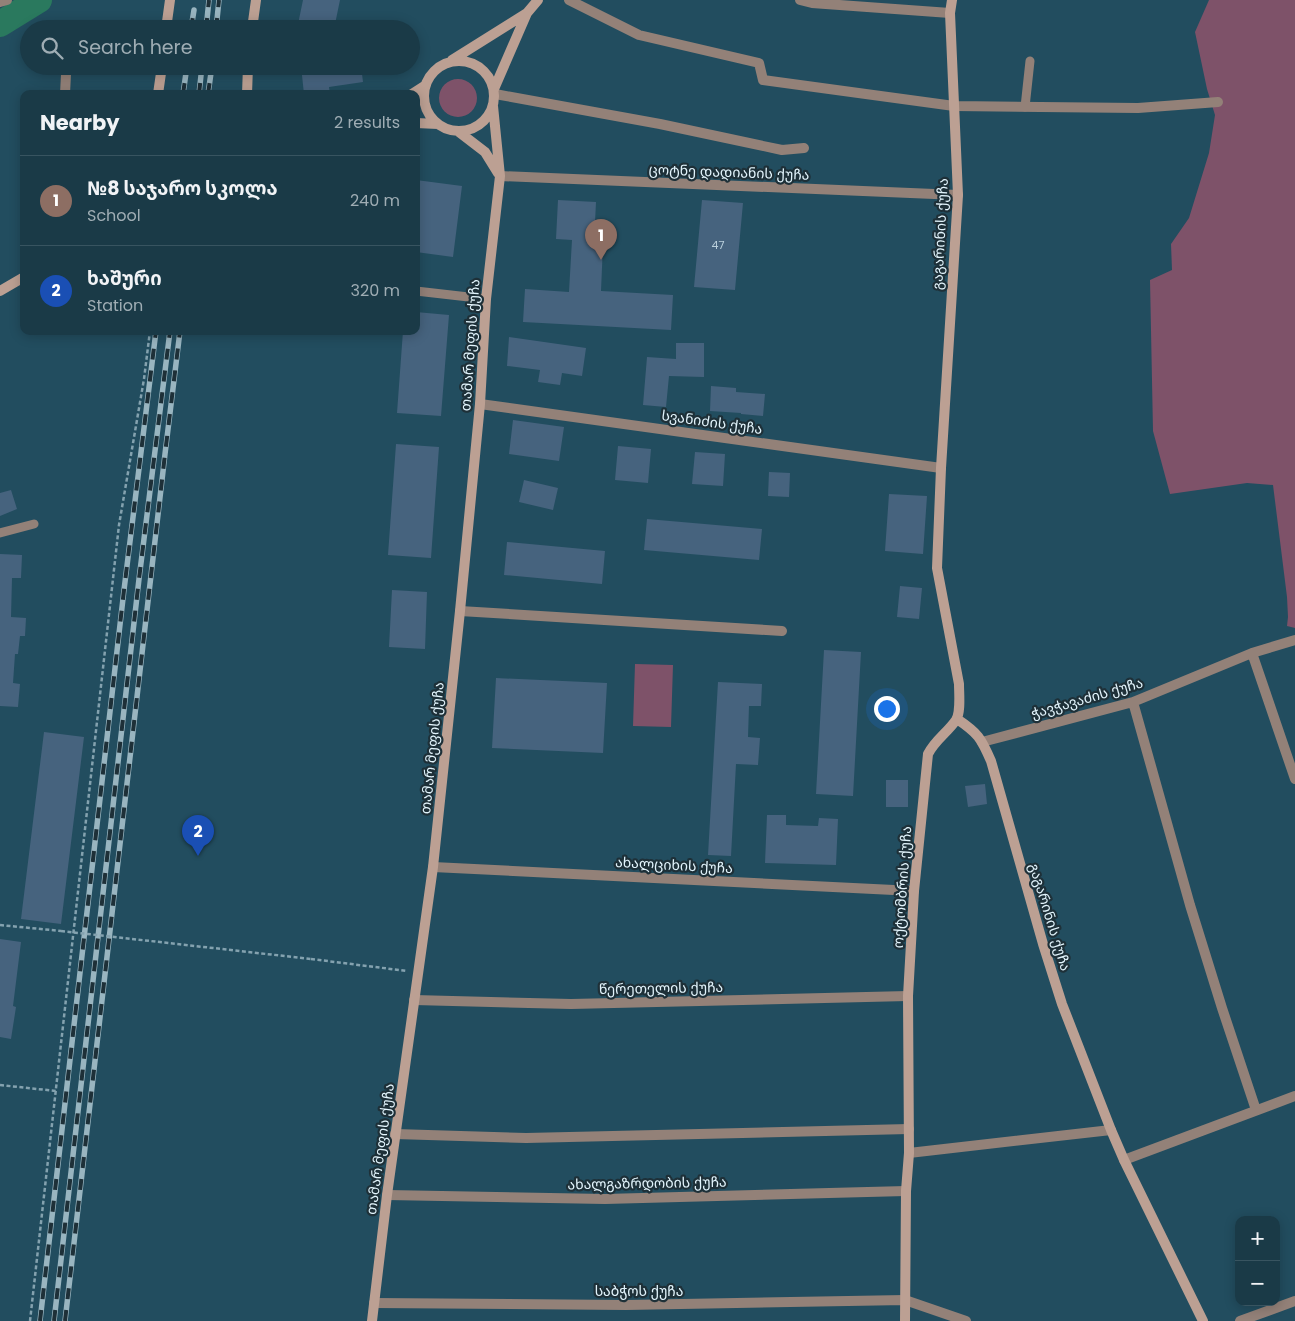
<!DOCTYPE html>
<html lang="en">
<head>
<meta charset="utf-8">
<style>
	body { margin:0; font-family:Poppins,"Noto Sans Georgian",sans-serif; background:#23414e; color:#f1f3f6 }
	.controls { position:absolute; right:15px; bottom:15px; display:grid; overflow:hidden; border-radius:10px; box-shadow:0 2px 12px #0003 }
	.controls button { width:45px; height:45px; display:grid; place-items:center; padding:0; border:0; border-bottom:1px solid #385460; background:#1a3a47; color:#f1f3f6; font:25px sans-serif }
	.you { position:absolute; left:886px; top:708px; width:18px; height:18px; margin:-12px; border:4px solid #fff; border-radius:50%; background:#1a73e8; box-shadow:0 0 0 8px #1a73e833 }
	.badge { display:grid; place-items:center; width:32px; height:32px; border-radius:50%; background:#8c9099; color:#fff; font-size:16px; font-weight:700 }
	.pin { position:absolute; translate:-50% -41px; filter:drop-shadow(0 1px 2px #0008) }
	.pin::after { content:''; position:absolute; top:26px; width:18px; height:15px; background:inherit; clip-path:polygon(0 0,100% 0,50% 100%) }
	.list { margin:0; padding:0; list-style:none }
	h2 { display:flex; justify-content:space-between; align-items:center; height:65px; margin:0; padding:0 20px; font-size:21px }
	h2 small { font-size:16px; font-weight:400; color:#9fadb4 }
	.list li { display:grid; grid-template-columns:32px 1fr auto; gap:15px; align-items:center; box-sizing:border-box; height:90px; padding:0 20px; border-top:1px solid #385460 }
	.list b { display:block; font-size:19px; white-space:nowrap }
	.list p { margin:0; font-size:16px; white-space:nowrap; color:#9fadb4 }
	.list em { font-size:16px; font-style:normal; color:#9fadb4 }
	.icon { flex:none; width:28px; height:28px; fill:none; stroke:currentColor; stroke-width:2; stroke-linecap:round; stroke-linejoin:round }
	.map { position:relative; flex:none; width:1295px; height:1321px; overflow:hidden }
	.search { position:absolute; background:#1a3a47; box-shadow:0 2px 12px #0003; left:20px; top:20px; width:400px; height:55px; display:flex; align-items:center; gap:12px; box-sizing:border-box; padding:0 18px; border-radius:28px; color:#9fadb4; font-size:19px }
	.panel { position:absolute; background:#1a3a47; box-shadow:0 2px 12px #0003; left:20px; top:90px; width:400px; height:245px; border-radius:10px }
	.map>svg:first-child { display:block }
	.green { fill:#7e5269 }
	.lines { fill:none; stroke-linecap:round; stroke-linejoin:round }
	.river { stroke:#2a795e; stroke-width:26 }
	.building { fill:#46637e }
	.path { stroke:#84a2af; stroke-width:2.5; stroke-dasharray:4 2.5; stroke-linecap:butt }
	.lane { stroke:#938178; stroke-width:9 }
	.street { stroke:#938178; stroke-width:10 }
	.secondary { stroke:#bca093; stroke-width:10 }
	.rail-casing { stroke:#99b5c0; stroke-width:5.5 }
	.rail { stroke:#1e3038; stroke-width:4; stroke-dasharray:11; stroke-linecap:butt }
	.path-bridge { stroke:#84a2af; stroke-width:2.5; stroke-dasharray:4 2.5; stroke-linecap:butt }
	.labels { text-anchor:middle; stroke-width:4.5; stroke-linejoin:round; paint-order:stroke }
	.number-label { font-size:11px; fill:#bbd0dc }
	.street-label { font-size:14px; fill:#e2f4fc; stroke:#1e3038 }
</style>
</head>
<body>
<div class="map">
<svg width="1295" height="1321" viewBox="0 0 1295 1321">
	<rect width="100%" height="100%" fill="#224d5f"/>
	<!-- green -->
	<path class="green" d="M1209,0H1295V628L1287,626L1288,617L1287,597L1273,485L1247,483L1170,494L1153,431L1150,280L1172,270L1171,244L1189,218L1209,153L1215,115L1207,89L1195,32Z
		M439 98a19 19 0 1 1 38 0a19 19 0 1 1-38 0Z
		M635,664L673,665L671,727L633,726Z"/>
	<g class="lines">
		<!-- river -->
		<path class="river" d="M0,24L39,0"/>
	</g>
	<!-- building -->
	<path class="building" d="M303,0H340L334,29H297Z
		M301,66H361L363,82L329,87L330,94H304Z
		M416,180L462,186L453,257L416,252Z
		M558,200L596,202L594,243L603,244L601,291L673,295L671,330L523,322L525,289L569,292L572,240L556,239Z
		M702,200L743,203L735,290L694,287Z
		M416,312L449,315L441,416L397,413L403,331H416Z
		M509,337L586,348L582,376L562,373L560,385L538,382L540,370L507,366Z
		M676,343H704V377L669,376L666,407L643,405L647,357L676,359Z
		M711,386L736,388V392L765,394L763,416L741,414V413L710,411Z
		M513,420L564,427L559,461L509,454Z
		M396,444L439,447L431,558L388,555Z
		M618,446L651,449L648,483L615,480Z
		M695,452L725,454L723,486L692,484Z
		M769,472L790,473L789,497L768,496Z
		M524,480L558,488L553,510L519,502Z
		M11,490L17,509L0,516V493Z
		M889,494L927,496L923,554L885,551Z
		M647,519L762,529L759,560L644,550Z
		M507,542L605,551L602,584L504,575Z
		M0,554L22,555L21,578H12L11,617L26,618L25,636H20L18,654H15L13,683L20,684L18,707L0,706Z
		M900,586L922,588L919,619L897,617Z
		M392,590L427,592L425,649L389,647Z
		M824,650L861,652L853,796L816,794Z
		M496,678L607,683L603,753L492,748Z
		M718,682L762,684L761,706H749L748,737L760,738L758,765L736,764L731,856L708,855Z
		M44,732L84,737L61,924L21,919Z
		M886,780H908V807H886Z
		M985,784L987,804L968,807L965,786Z
		M767,815H786V825L818,826L819,818L838,819L836,865L765,863Z
		M0,939L21,942L13,1006L16,1007L11,1039L0,1037Z"/>
	<g class="lines">
		<!-- path -->
		<path class="path" d="M0,925L61,931
			M311,959L407,971
			M0,1085L56,1091
			M30,1321L119,525L144,379L150,331"/>
		<!-- lane -->
		<path class="lane" d="M1025,107L1030,61
			M416,291L486,299
			M0,533L34,524"/>
		<!-- street -->
		<path class="street" d="M569,0L639,35L759,63L763,80L954,106L1138,108L1218,102
			M800,0L812,3L950,13
			M0,2L7,0
			M65,94L66,74L68,66
			M495,94L660,124L782,150L804,148
			M500,176L958,195
			M480,404L941,468
			M460,611L782,631
			M1252,653L1295,779
			M1133,702L1190,905L1222,1008L1256,1110
			M982,742L1133,702L1252,653L1295,640
			M433,867L914,891
			M414,1000L571,1004L908,996
			M395,1134L526,1138L909,1129
			M909,1153L1111,1130
			M1124,1160L1295,1096
			M387,1195L605,1199L906,1191
			M374,1303L626,1305L905,1300L966,1321
			M1240,1321L1295,1301"/>
		<!-- secondary -->
		<path class="secondary" d="M166,29L170,0
			M252,29L256,0
			M452,60L527,13
			M424 96a35 35 0 1 1 70 0a35 35 0 1 1-70 0Z
			M494,89L527,13L538,0
			M158,94L162,66
			M247,94L248,66
			M412,94L426,85
			M416,123L438,124
			M459,132L485,152L498,173
			M0,291L24,277
			M957,719C978,733 981,738 991,761L1043,944L1062,1004L1111,1130L1124,1160L1203,1321
			M372,1321L387,1195L433,867L460,611L480,404L486,299L500,176L493,106
			M905,1321L906,1191L909,1153L908,996L914,891L928,754C935,740 948,732 956,720C961,712 959,694 959,684L937,568L941,468L958,195L950,13L952,0"/>
		<defs>
			<path id="rail" d="M191,29L194,10
				M206,29L209,0
				M216,29L219,0
				M183,94L187,66
				M199,94L202,66
				M208,94L212,66
				M40,1321L124,590L156,331
				M54,1321L139,579L170,331
				M65,1321L165,454L180,331"/>
		</defs>
		<!-- rail casing -->
		<use href="#rail" class="rail-casing"/>
		<!-- rail -->
		<use href="#rail" class="rail"/>
		<!-- path-bridge -->
		<path class="path-bridge" d="M61,931L311,959"/>
	</g>
	<g class="labels">
		<!-- number labels -->
		<g class="number-label">
			<text x="718" y="249">47</text>
		</g>
		<!-- street labels -->
		<g class="street-label">
			<text transform="translate(729 172) rotate(2)" y="5">ცოტნე დადიანის ქუჩა</text>
			<text transform="translate(940 234) rotate(-87)" y="5">გაგარინის ქუჩა</text>
			<text transform="translate(470 345) rotate(-86)" y="5">თამარ მეფის ქუჩა</text>
			<text transform="translate(712 422) rotate(8)" y="5">სვანიძის ქუჩა</text>
			<text transform="translate(1087 698) rotate(-16)" y="5">ჭავჭავაძის ქუჩა</text>
			<text transform="translate(432 748) rotate(-84)" y="5">თამარ მეფის ქუჩა</text>
			<text transform="translate(674 865) rotate(3)" y="5">ახალციხის ქუჩა</text>
			<text transform="translate(902 887) rotate(-86)" y="5">ოქტომბრის ქუჩა</text>
			<text transform="translate(1050 917) rotate(73)" y="5">გაგარინის ქუჩა</text>
			<text transform="translate(661 988) rotate(-1)" y="5">წერეთელის ქუჩა</text>
			<text transform="translate(380 1149) rotate(-82)" y="5">თამარ მეფის ქუჩა</text>
			<text transform="translate(647 1183) rotate(-1)" y="5">ახალგაზრდობის ქუჩა</text>
			<text x="639" y="1296">საბჭოს ქუჩა</text>
		</g>
	</g>
</svg>
<div class="controls">
<button>+</button>
<button>−</button>
</div>
<div class="you"></div>
<div class="pin badge" style="left:601px;top:260px;background:#8d6e63">1</div>
<div class="pin badge" style="left:198px;top:856px;background:#1a4fb4">2</div>
<div class="search"><svg class="icon" aria-label="search" viewBox="0 0 24 24"><circle cx="10" cy="10" r="6"/><path d="M15 15l6 6"/></svg>Search here</div>
<section class="panel">
<h2>Nearby<small>2 results</small></h2>
<ul class="list">
<li><span class="badge" style="background:#8d6e63">1</span><div><b>№8 საჯარო სკოლა</b><p>School</p></div><em>240 m</em></li>
<li><span class="badge" style="background:#1a4fb4">2</span><div><b>ხაშური</b><p>Station</p></div><em>320 m</em></li>
</ul>
</section>
</div>
</body>
</html>
